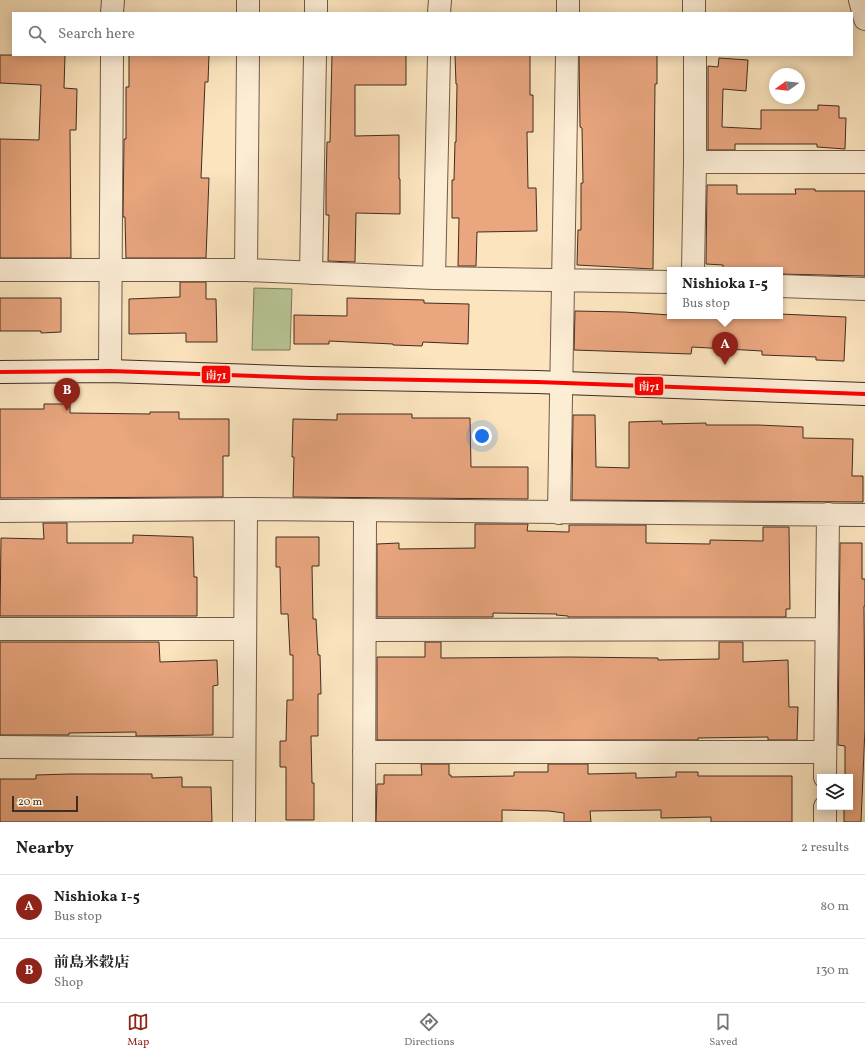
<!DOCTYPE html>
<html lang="en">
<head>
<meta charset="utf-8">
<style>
	body { margin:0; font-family:Vollkorn,"Noto Serif JP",serif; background:#f6f6f6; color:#222 }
	.controls { position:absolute; right:12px; bottom:12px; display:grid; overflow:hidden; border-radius:0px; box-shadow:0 2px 10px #0003 }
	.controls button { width:36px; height:36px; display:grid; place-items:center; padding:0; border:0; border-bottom:1px solid #e0e0e0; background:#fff; color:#222; font:20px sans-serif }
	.compass { position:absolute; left:769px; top:68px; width:36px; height:36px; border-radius:50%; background:#fff; box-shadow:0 2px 10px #0003; rotate:255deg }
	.scale { position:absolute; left:12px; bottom:10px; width:66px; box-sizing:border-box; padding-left:4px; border:2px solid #412c21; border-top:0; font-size:11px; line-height:14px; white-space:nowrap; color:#412c21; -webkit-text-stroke:3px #fcedd5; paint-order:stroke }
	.you { position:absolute; left:482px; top:436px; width:14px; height:14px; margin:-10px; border:3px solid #fff; border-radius:50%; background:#1a73e8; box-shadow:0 0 0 6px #1a73e833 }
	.badge { display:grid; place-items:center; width:26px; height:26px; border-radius:50%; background:#8f2418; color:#fff; font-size:13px; font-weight:700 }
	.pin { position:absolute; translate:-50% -33px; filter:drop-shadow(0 1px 2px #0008) }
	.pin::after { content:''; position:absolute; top:21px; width:14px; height:12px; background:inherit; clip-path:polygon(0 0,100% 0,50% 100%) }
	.popup { position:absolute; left:667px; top:267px; width:116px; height:52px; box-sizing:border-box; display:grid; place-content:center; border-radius:0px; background:#fff; filter:drop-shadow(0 1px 3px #0005); font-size:13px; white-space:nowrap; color:#767676 }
	.popup b { font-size:15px; color:#222 }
	.popup::after { content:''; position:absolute; left:50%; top:100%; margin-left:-8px; border:8px solid transparent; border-top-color:#fff }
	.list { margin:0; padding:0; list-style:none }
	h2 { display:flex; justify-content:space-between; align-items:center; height:52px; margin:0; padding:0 16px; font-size:17px }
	h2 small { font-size:13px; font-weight:400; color:#767676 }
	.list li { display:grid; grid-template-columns:26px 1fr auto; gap:12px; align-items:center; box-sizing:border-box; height:64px; padding:0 16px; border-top:1px solid #e0e0e0 }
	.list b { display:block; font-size:15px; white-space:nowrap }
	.list p { margin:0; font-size:13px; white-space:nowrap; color:#767676 }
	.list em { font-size:13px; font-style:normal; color:#767676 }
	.icon { flex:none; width:22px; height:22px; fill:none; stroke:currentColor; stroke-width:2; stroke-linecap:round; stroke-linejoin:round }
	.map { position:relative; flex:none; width:865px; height:822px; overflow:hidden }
	.search { position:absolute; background:#fff; box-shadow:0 2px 10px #0003; left:12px; right:12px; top:12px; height:44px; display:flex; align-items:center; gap:10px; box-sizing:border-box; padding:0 14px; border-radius:0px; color:#767676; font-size:15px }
	.sheet { height:180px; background:#fff }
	nav { display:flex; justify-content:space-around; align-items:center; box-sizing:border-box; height:56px; border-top:1px solid #e0e0e0; background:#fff; font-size:11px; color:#767676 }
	nav a { display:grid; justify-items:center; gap:2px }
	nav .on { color:#8f2418 }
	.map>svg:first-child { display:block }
	.green { fill:#b9c595; stroke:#7d785b }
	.building { fill:#e9a67f; stroke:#412c21 }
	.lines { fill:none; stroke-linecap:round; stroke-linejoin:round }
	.street-casing { stroke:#705a48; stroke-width:24 }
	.secondary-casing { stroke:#412c21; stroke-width:24 }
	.street { stroke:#fcedd5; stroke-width:22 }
	.secondary { stroke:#fcedd5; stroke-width:22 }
	.bus-1-casing { stroke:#fcedd5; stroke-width:7 }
	.bus-1 { stroke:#f00; stroke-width:4 }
	.line-badge { stroke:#fcedd5; stroke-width:1.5 }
	.badge-label { font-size:11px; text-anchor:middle; font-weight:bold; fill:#fff }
</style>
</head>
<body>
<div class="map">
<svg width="865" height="822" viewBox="0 0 865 822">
	<rect width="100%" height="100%" fill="#fbe4be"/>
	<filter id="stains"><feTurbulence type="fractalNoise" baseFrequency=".005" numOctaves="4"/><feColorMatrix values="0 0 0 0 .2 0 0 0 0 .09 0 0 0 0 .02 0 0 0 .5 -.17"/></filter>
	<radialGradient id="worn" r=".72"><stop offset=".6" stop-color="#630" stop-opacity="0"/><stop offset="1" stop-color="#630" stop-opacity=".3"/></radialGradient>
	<!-- green -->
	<path class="green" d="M254,288L292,289L290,350H252Z"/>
	<!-- building -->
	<path class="building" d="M0,55H65L64,88L77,89L76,130H70L71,258H0V139L39,140L41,85L0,83Z
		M129,55H209L208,82H205L201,178H209L206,258H126L125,217H123L124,139H126V87H129Z
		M332,55H406V85H355V136L399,135V179H400V214L356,213L355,262L328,261L329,215H326V183L327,142H330Z
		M455,55H530V95H533V132H527L528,188H536L537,231L477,232L476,266H458L459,218H452V180H454L455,142H456L457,84H456Z
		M579,55H657V84H655L653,269L577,265L578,230H581V183H583L582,128L580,127Z
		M719,58L748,60L746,91L723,89L722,127L761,129V110H818V105L839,106V118H846L845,149L817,147V144H735V150H708V66L718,67Z
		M707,185H737V194H796L795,189H815V191H865V276L780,274V270H723V265L706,264Z
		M180,282H206V299H216L217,342H186V333L129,334V299L180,297Z
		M0,298H61V332L41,333V331H0Z
		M347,298L424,300V303L469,304L468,344L423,342L422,346L393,345V344L329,341V344H294V315L347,316Z
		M575,311L624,312L670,315V316H780V314L846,317L844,361L816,360V357L762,355V351L692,347L691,354L574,350Z
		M44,404H70V413L150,414V412H179V419H229V456H223V497L0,498V409H44Z
		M337,414H412V418H470L471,467H528V499L293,497L294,457H292L293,419L337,420Z
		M573,415H595L596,467L629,468V422L662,421V424L706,423V425H758L803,427V438L853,439L852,476H863V502L572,500Z
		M43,523H67V543H133V535L193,537L194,577H197V616H0L1,538L44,539Z
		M475,524H528L527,531L569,532V525H646V543L710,544V540L763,541V527H789L790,609H786V617H568V616L556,615L557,614L493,613V617H377V544L399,543V549L475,548Z
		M276,537H319V566H312L313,619H316L318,655H320L321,694H318V736H311L312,783H314V820H286V767H280V741H286L287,700H293V655H290L288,614H281L280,567H276Z
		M840,543H862V579H865V606H864L865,728L861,822H844V807H850V777H845V746L838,745Z
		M0,642H159L160,662L217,660L218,685L213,686V735L136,736V732L69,733V735H0Z
		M425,642H441V658L569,657L658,658V660L719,659V642H743V662L788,660L789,707H798L797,740H768V737L698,738V740H377V657H425Z
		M421,764H449V775H451V777L514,776V772H548V764H588V774L636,773V778L676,777V772H698V776H792V822H711V817L661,818V810L590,811L591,822H564V813L549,811L502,810V822H376L377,784H384V775H422Z
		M69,774H152V778L182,777V787H211L212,822H0V779H36V775Z"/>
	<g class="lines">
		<defs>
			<path id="street" d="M694,0V13
				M860,0L865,19
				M112,13L113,0
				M248,13V0
				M316,13V0
				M439,13L440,0
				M568,13V0
				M695,162H865
				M0,270H246L434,278L670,282
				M246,270L248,55
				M693,270L695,162V55
				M311,273L315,55
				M434,278L439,55
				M780,286L865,289
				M110,371L112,55
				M0,511L246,509L865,515
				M559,513L567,55
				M0,629H245
				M365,630L826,629
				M0,747L244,749
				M364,752H825
				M825,777L828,514
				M825,807V822
				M244,822L246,509
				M364,822L365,511"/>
			<path id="secondary" d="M0,372L110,371L311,378L537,382L865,394"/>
		</defs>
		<!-- street casing -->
		<use href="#street" class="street-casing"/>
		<!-- secondary casing -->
		<use href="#secondary" class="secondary-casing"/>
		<!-- street -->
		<use href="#street" class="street"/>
		<!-- secondary -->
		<use href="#secondary" class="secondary"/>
		<defs>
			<path id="bus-1" d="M0,372L110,371L311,378L537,382L865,394"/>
		</defs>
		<!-- bus-1 casing -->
		<use href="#bus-1" class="bus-1-casing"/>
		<!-- bus-1 -->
		<use href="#bus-1" class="bus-1"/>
	</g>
	<g class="line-badge">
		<rect x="201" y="365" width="30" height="19" rx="4" fill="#f00"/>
		<rect x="634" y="376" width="30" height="20" rx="4" fill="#f00"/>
	</g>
	<g class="badge-label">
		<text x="216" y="379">南71</text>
		<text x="649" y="390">南71</text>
	</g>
	<rect width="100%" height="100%" filter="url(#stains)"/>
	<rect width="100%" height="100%" fill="url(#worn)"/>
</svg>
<div class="controls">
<button><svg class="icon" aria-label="layers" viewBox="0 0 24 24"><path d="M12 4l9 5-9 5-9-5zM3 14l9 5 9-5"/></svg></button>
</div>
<svg class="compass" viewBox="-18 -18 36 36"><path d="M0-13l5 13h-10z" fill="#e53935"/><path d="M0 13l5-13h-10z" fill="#767676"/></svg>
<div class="scale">20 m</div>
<div class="you"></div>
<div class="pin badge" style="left:725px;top:365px">A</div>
<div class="popup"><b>Nishioka 1-5</b>Bus stop</div>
<div class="pin badge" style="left:67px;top:411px">B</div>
<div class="search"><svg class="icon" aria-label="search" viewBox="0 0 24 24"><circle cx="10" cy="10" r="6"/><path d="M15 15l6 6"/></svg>Search here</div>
</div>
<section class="sheet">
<h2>Nearby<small>2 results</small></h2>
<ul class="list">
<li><span class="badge">A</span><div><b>Nishioka 1-5</b><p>Bus stop</p></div><em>80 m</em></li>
<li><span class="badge">B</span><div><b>前島米穀店</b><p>Shop</p></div><em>130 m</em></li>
</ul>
</section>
<nav>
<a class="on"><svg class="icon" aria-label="map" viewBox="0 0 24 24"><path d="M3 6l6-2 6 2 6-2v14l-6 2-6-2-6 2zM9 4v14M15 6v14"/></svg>Map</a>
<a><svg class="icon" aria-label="directions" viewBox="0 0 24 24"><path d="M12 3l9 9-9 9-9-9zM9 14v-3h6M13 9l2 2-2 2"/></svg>Directions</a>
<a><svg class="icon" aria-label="saved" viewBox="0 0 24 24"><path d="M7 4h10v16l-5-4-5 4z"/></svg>Saved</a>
</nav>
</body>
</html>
